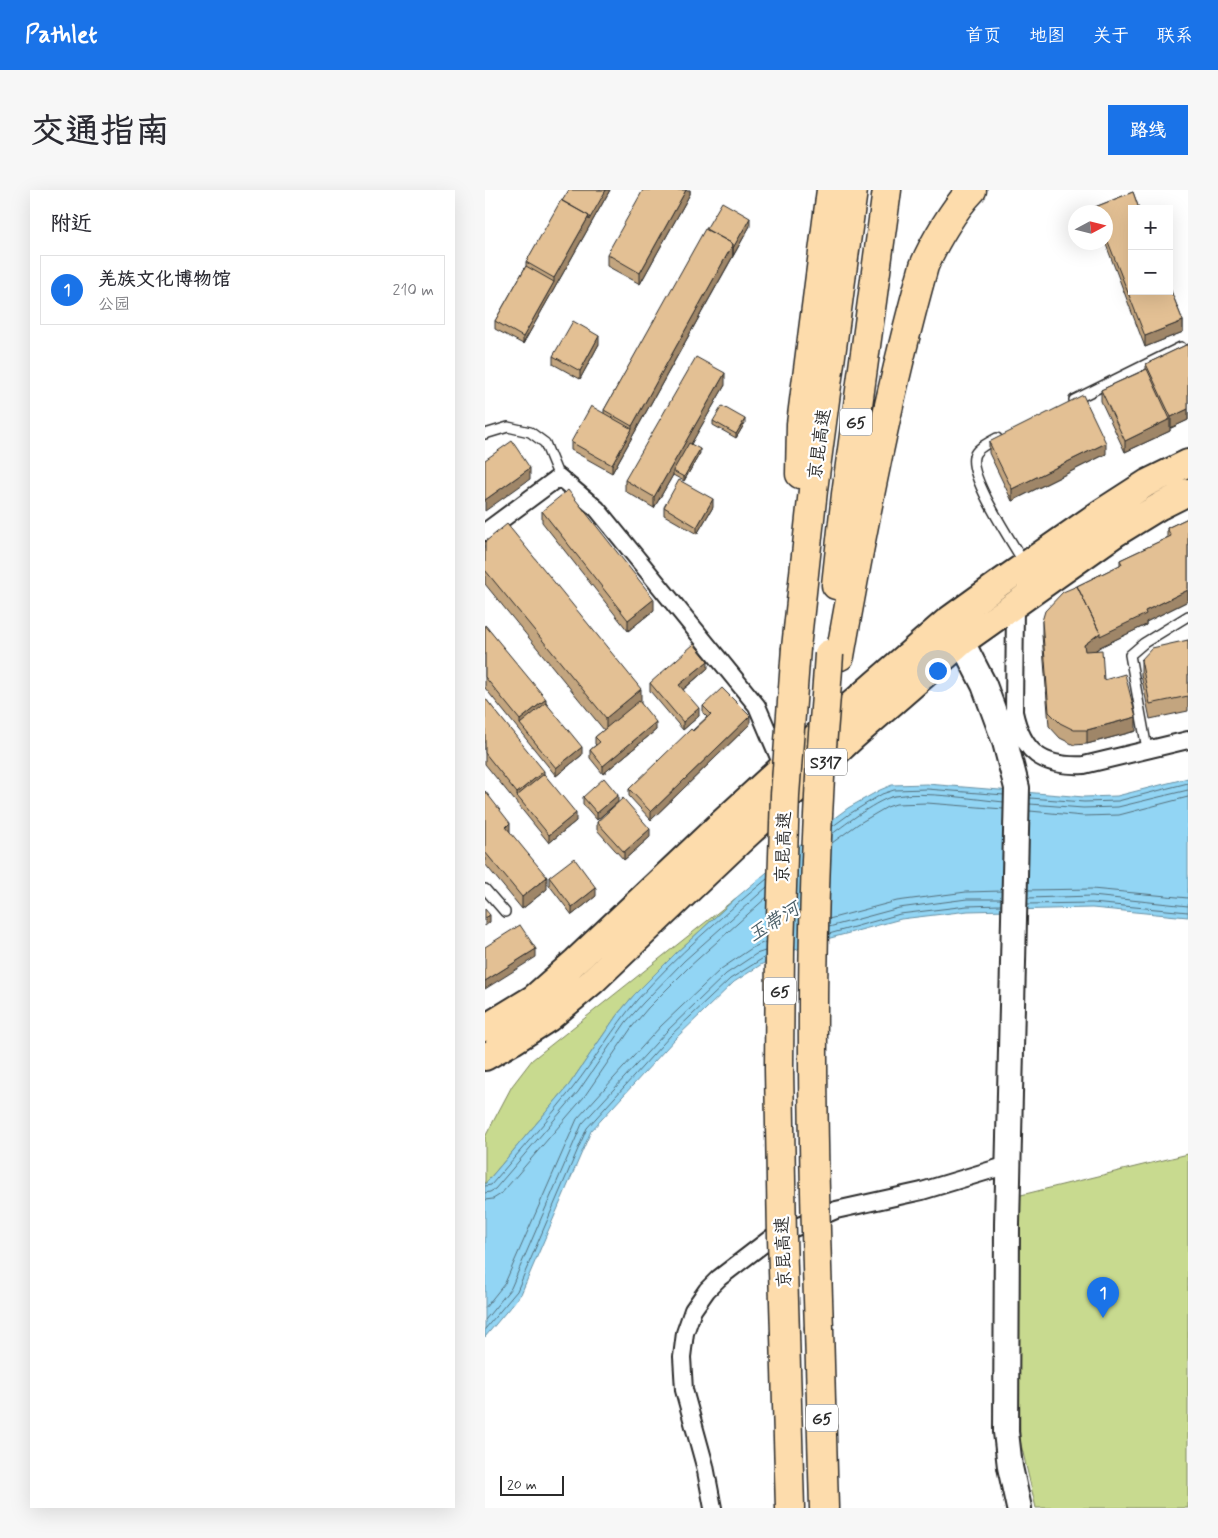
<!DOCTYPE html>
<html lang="zh">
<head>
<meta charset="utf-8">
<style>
	body { margin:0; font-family:Mynerve,"LXGW WenKai TC",sans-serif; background:#f7f7f7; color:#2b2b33 }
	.controls { position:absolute; right:15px; top:15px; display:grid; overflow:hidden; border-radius:0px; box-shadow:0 5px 20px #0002 }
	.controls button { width:45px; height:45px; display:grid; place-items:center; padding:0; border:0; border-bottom:1px solid #e1e1e2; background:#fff; color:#2b2b33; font:25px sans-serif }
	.compass { position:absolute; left:583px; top:15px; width:45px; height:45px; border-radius:50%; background:#fff; box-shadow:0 5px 20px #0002; rotate:83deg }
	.scale { position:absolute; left:15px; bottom:12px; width:64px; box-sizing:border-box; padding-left:5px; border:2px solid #2b2b2b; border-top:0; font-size:14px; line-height:18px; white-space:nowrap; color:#2b2b2b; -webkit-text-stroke:4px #fff; paint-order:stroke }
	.you { position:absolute; left:452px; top:480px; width:18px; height:18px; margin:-12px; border:4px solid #fff; border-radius:50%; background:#1a73e8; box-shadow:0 0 0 8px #1a73e833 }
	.badge { display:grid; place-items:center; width:32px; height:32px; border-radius:50%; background:#1a73e8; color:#fff; font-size:16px; font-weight:700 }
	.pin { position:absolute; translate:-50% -41px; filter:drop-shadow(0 1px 2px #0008) }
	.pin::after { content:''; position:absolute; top:26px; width:18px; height:15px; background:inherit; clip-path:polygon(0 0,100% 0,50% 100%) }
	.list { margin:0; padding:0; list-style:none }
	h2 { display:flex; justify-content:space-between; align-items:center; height:65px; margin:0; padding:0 20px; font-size:21px }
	h2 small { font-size:16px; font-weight:400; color:#7c7c81 }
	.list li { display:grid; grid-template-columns:32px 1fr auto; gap:15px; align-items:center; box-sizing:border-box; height:70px; margin:0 10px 10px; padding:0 10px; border:1px solid #e1e1e2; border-radius:0px }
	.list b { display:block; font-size:19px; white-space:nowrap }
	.list p { margin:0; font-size:16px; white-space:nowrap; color:#7c7c81 }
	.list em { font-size:16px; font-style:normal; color:#7c7c81 }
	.map { position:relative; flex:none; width:703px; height:1318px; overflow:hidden; border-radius:0px }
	header { display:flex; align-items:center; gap:30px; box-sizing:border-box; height:70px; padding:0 25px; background:#1a73e8; color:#fff }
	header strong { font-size:24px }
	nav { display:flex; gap:28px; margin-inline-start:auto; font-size:18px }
	.intro { display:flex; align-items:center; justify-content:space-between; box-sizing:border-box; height:120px; padding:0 30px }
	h1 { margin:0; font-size:35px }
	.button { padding:12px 22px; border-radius:0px; background:#1a73e8; color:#fff; font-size:18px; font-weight:700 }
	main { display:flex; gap:30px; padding:0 30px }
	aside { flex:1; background:#fff; border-radius:0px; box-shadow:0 5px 20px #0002 }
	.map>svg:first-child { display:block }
	.green { fill:#c8da8f; stroke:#7a825d }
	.water { fill:#92d5f4; stroke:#6991a4 }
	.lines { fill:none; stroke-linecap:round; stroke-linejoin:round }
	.shore { stroke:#546f7b; stroke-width:1 }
	.lane-casing { stroke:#2b2b2b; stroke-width:12 }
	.street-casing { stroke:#2b2b2b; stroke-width:20 }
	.secondary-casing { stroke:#2b2b2b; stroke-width:28 }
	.primary-casing { stroke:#2b2b2b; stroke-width:30 }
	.highway-casing { stroke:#2b2b2b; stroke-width:31 }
	.lane { stroke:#fff; stroke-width:9 }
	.street { stroke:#fff; stroke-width:16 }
	.secondary { stroke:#fff; stroke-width:24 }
	.primary { stroke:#fddcac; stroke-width:26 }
	.highway { stroke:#fddcac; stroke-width:28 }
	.highway-bridge-casing { stroke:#2b2b2b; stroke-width:31; stroke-linecap:butt }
	.highway-bridge { stroke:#fddcac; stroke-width:28 }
	.wall { fill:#c3a57f; stroke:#2b2b2b }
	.shaded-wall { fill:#9f8668; stroke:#2b2b2b }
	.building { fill:#e3c094; stroke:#2b2b2b }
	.labels { text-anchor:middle; stroke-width:4.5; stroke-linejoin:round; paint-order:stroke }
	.shield { fill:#fff; stroke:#6b6b6b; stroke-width:1 }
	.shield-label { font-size:16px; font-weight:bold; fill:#2b2b2b }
	.street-label { font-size:18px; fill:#2b2b2b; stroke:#fff }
	.water-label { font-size:19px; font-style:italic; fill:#4a5e67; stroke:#fff }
</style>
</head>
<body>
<header>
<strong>Pathlet</strong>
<nav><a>首页</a><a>地图</a><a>关于</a><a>联系</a></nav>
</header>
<div class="intro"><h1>交通指南</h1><a class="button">路线</a></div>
<main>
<aside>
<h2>附近<small></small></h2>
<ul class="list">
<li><span class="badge">1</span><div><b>羌族文化博物馆</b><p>公园</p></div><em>210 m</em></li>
</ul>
</aside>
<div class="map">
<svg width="703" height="1318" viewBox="0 0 703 1318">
	<rect width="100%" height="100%" fill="#fff"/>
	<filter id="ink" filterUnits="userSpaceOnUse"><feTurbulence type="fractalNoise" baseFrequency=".02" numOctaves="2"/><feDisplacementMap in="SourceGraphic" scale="10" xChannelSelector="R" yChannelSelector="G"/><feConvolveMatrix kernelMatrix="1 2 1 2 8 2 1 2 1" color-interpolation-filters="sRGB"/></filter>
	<g filter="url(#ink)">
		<!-- green -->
		<path class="green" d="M251,708L191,763L149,805L132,825L84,895L0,994V947L27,896L47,870Z
			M703,964V1318H551L535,1250L532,1006Z"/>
		<!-- water -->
		<path class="water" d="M703,588V727L607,718L483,721L416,729L327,753L277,774L249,792L190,849L106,941L36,1104L0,1147V994L84,895L132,825L149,805L191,763L251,708L329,643L363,618L395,600L407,595L442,594L599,607L632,606Z"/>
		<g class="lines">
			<!-- shore -->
			<path class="shore" d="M545,608L599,612L633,611L703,593
				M545,614L598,618L633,617L703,600
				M545,621L598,626L634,625L703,607
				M348,636L366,623L397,604L409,600L442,599L519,605
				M347,644C362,633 393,609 410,606C441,601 487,609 519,612
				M347,653L373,634L402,617L411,614L442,613L518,619
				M543,700L607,699L703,708
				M543,708L607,706L703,716
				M542,714L607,713L703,722
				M344,729L412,711L481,702L517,701
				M344,737L414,718L482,709H516
				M344,744L415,724L482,716L516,715
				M0,996L6,995C33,963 61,932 87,899C110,870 128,838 152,810C191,766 237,726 282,689
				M0,1003L5,1002L10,999L93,902L141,832L158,813L199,771L282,697
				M0,1010L8,1009L16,1004L99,907L147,837L163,818L204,777L282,707
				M0,1118L20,1093L92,929L176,836L236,779L267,758L280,752
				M0,1130L26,1098L97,934L182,841L241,784L271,764L280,761
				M0,1139L32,1101L102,938L186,845L245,789L280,767"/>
			<defs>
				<path id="lane" d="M589,210L696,157
					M0,244L23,237L45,242L60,253L74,287
					M512,248C505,252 490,259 489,267C484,288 527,352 539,373
					M662,559L645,465L659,453L703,426
					M0,699L20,722"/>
				<path id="street" d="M0,342L74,287L112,319L272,516L298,577
					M530,414L529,522C538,563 557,577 599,575L703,550
					M228,1318L220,1276L199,1200L197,1167L200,1143L208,1120L222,1100L234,1088L286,1048L351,1020L437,1001L523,975"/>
				<path id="secondary" d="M477,452L499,495L520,552L532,598L522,1034L521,1242L525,1277L534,1318"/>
				<path id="primary" d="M0,838L49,808L91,771L237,633L352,527L461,432L515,393L617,322L662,293L703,273
					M0,867L28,851L64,828L108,791L254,652L369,546L477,452L631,343L675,316L703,302"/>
				<path id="highway" d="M315,284L316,234L346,0
					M351,395L361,304L402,0
					M311,458L328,300L368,0
					M355,466C378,335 403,204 439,76C448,54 470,17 487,0
					M334,1139L339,1318
					M300,1144L305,1318"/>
			</defs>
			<!-- lane casing -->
			<use href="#lane" class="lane-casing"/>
			<!-- street casing -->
			<use href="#street" class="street-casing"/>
			<!-- secondary casing -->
			<use href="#secondary" class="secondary-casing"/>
			<!-- primary casing -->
			<use href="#primary" class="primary-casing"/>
			<!-- highway casing -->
			<use href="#highway" class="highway-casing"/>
			<!-- lane -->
			<use href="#lane" class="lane"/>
			<!-- street -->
			<use href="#street" class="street"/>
			<!-- secondary -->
			<use href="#secondary" class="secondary"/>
			<!-- primary -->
			<use href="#primary" class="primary"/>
			<!-- highway -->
			<use href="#highway" class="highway"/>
			<defs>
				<path id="highway-bridge" d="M334,1139C328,962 324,784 334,607C336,559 341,512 344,464
					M300,1144L297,1047L294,879L295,758L300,605L311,458"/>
			</defs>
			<!-- highway-bridge casing -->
			<use href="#highway-bridge" class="highway-bridge-casing"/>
			<!-- highway-bridge -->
			<use href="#highway-bridge" class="highway-bridge"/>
		</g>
		<!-- wall -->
		<path class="wall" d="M84,0H125L38,154L10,139V131L41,76V72Z
			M205,0V4L155,94L122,76V64Z
			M648,2L654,19H647V101H684V96L698,131V142L660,157L620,52V22H610V17Z
			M265,36L127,283L86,260V252L119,223V220L222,39Z
			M114,154L95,189L68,174V166Z
			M703,154V230L686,238L685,237V241L640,262L616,211V200L661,179V174Z
			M240,195L206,254L215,263L199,291L188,285L169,318L140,301V290Z
			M228,231L260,233L251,248L228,235Z
			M504,252L621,264L527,311L504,263Z
			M179,317H228L212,344L179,325Z
			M57,321L169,420L143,441L57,332Z
			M703,328V411L661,432V435L615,457L611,460L619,490L651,541L602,554L589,555L575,548L564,536L557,445V431L592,396L635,375V370L682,348V338Z
			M0,352L156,514L171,540L118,584L105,568V560L111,555L110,554V547L119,540L0,394Z
			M0,435L61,513L97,565L71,586L0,498Z
			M703,450V521L665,529L656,485V470Z
			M223,478L198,500L214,526L198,540L165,501V493Z
			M0,508L59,584L91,631L64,653L0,574Z
			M218,516L265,534L166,630L144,606V599L222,527L218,523Z
			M0,601L25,643L62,699L37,719L0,674Z
			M98,607L133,612L112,630L98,614Z
			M112,632L165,647L139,670L112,640Z
			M64,687L111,706L87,725L64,695Z"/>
		<!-- shaded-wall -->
		<path class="shaded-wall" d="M121,0H125L38,154V147L69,92V88L104,26Z
			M201,0H205V4L155,94V83Z
			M265,28V36L248,66V58Z
			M248,54V66L127,283V275L147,239V236Z
			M698,131V142L660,157V146Z
			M114,146V154L95,189V181Z
			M240,183V195L190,282L188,281V285L169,318V307Z
			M703,219V230L686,238V227Z
			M260,229V233L251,248V244Z
			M685,229V241L640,262V251Z
			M621,253V264L527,311V299Z
			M215,259V263L199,291V287Z
			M45,278V289L0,321V310Z
			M228,309V317L212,344V337Z
			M703,400V411L661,432V435L615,457L599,469V455L615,443Z
			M169,409V420L143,441V430Z
			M223,471V478L194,503V495Z
			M156,499V514L121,543V528Z
			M61,509V521L35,534V530Z
			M214,518V526L198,540V532Z
			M265,526V534L166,630V622Z
			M651,527V541L602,554V540Z
			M171,532V540L118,584V576Z
			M97,557V565L71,586V578Z
			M59,581V592L32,606V603Z
			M133,605V612L112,630V623Z
			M91,623V631L64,653V645Z
			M25,633V644L21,637Z
			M165,639V647L139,670V662Z
			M62,687V699L37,719V707Z
			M111,698V706L87,725V717Z
			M5,725V732L0,736V728Z
			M51,759V767L0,799V791Z"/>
		<!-- building -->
		<path class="building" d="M84,0H121L104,30V26L77,11Z
			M158,0H201L155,83L122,64Z
			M648,2L654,19H647V101H684V96L698,131L660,146L620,44V22H612L610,17Z
			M76,10L104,26L69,88L41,72Z
			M237,12L265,28L248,58V54L221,39Z
			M220,39L248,54L147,236L119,220Z
			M41,76L69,92L38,147L10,131Z
			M88,131L114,146L95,181L68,166Z
			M703,154V219L686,227L661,174Z
			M211,167L240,183L169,307L140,290Z
			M662,179L685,229L640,251L616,200Z
			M598,205L621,253L527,299L504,252Z
			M106,216L147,239L127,275L86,252Z
			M237,216L260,229L251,244L228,231Z
			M27,251L45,278L0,310V270Z
			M204,253L215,259L199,287L188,281Z
			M194,290L228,309L212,337L179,317Z
			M83,300L169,409L143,430L57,321Z
			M703,328V400L660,421L661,424L615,446V443L592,396L637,374L635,370L686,346L682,338Z
			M22,334L156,499L121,528L0,380V352Z
			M592,396L615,443L599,455L600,461L617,460L619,490L640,484L651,527L602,540H589L575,533L564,522L557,431L560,421L578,402Z
			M0,435L61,509L35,530L0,487Z
			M703,450V506L665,514L656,470L667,458Z
			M209,454L223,471L194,495L214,518L198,532L165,493Z
			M237,498L265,526L166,622L144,599L206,539L208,541L226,524L218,516Z
			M0,508L59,581L32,603L0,563Z
			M154,511L171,532L118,576L105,560L115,552L110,547Z
			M61,513L97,557L71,578L35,534Z
			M59,584L91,623L64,645L32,606Z
			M119,588L133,605L112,623L98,607Z
			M0,601L25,633L21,637L62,687L37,707L0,662Z
			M138,608L165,639L139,662L112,632Z
			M89,668L111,698L87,717L64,687Z
			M0,719L5,725L0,728Z
			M35,735L51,759L0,791V757Z"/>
	</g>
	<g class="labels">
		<!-- shield labels -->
		<g class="shield">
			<rect x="355" y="218.5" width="32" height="27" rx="4"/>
			<rect x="320" y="558.5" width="42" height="27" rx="4"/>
			<rect x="279" y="787.5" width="32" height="27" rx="4"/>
			<rect x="321" y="1214.5" width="32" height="27" rx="4"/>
		</g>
		<g class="shield-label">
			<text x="371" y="238">G5</text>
			<text x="341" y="578">S317</text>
			<text x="295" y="807">G5</text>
			<text x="337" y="1234">G5</text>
		</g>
		<!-- street labels -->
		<g class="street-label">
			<text transform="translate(334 254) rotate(-82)" y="6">京昆高速</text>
			<text transform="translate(298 657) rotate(-88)" y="6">京昆高速</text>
			<text transform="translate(298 1062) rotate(-92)" y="6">京昆高速</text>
		</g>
		<!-- water labels -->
		<g class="water-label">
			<text transform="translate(288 731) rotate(-32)" y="7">玉带河</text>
		</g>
	</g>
</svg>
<div class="controls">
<button>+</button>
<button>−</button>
</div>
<svg class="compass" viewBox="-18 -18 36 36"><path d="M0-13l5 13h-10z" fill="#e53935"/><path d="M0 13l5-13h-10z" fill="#7c7c81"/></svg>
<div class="scale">20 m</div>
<div class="you"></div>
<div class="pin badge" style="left:618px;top:1128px">1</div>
</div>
</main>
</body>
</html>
